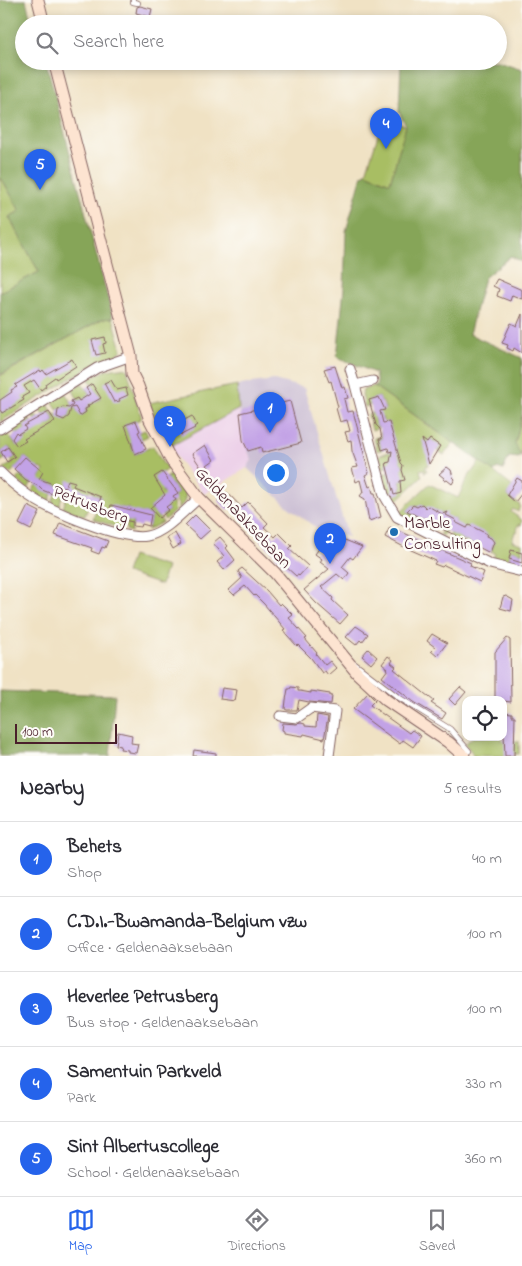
<!DOCTYPE html>
<html lang="en">
<head>
<meta charset="utf-8">
<style>
	body { margin:0; font-family:"Indie Flower",sans-serif; background:#f7f7f7; color:#2b2b33 }
	.controls { position:absolute; right:15px; bottom:15px; display:grid; overflow:hidden; border-radius:10px; box-shadow:0 2px 8px #0003 }
	.controls button { width:45px; height:45px; display:grid; place-items:center; padding:0; border:0; border-bottom:1px solid #e1e1e2; background:#fff; color:#2b2b33; font:25px sans-serif }
	.scale { position:absolute; left:15px; bottom:12px; width:102px; box-sizing:border-box; padding-left:5px; border:2px solid #4a1f2b; border-top:0; font-size:14px; line-height:18px; white-space:nowrap; color:#4a1f2b; -webkit-text-stroke:4px #fdfcf7; paint-order:stroke }
	.you { position:absolute; left:275px; top:472px; width:18px; height:18px; margin:-12px; border:4px solid #fff; border-radius:50%; background:#1a73e8; box-shadow:0 0 0 8px #1a73e833 }
	.badge { display:grid; place-items:center; width:32px; height:32px; border-radius:50%; background:#2563eb; color:#fff; font-size:16px; font-weight:700 }
	.pin { position:absolute; translate:-50% -41px; filter:drop-shadow(0 1px 2px #0008) }
	.pin::after { content:''; position:absolute; top:26px; width:18px; height:15px; background:inherit; clip-path:polygon(0 0,100% 0,50% 100%) }
	.list { margin:0; padding:0; list-style:none }
	h2 { display:flex; justify-content:space-between; align-items:center; height:65px; margin:0; padding:0 20px; font-size:21px }
	h2 small { font-size:16px; font-weight:400; color:#7c7c81 }
	.list li { display:grid; grid-template-columns:32px 1fr auto; gap:15px; align-items:center; box-sizing:border-box; height:75px; padding:0 20px; border-top:1px solid #e1e1e2 }
	.list b { display:block; font-size:19px; white-space:nowrap }
	.list p { margin:0; font-size:16px; white-space:nowrap; color:#7c7c81 }
	.list em { font-size:16px; font-style:normal; color:#7c7c81 }
	.icon { flex:none; width:28px; height:28px; fill:none; stroke:currentColor; stroke-width:2; stroke-linecap:round; stroke-linejoin:round }
	.map { position:relative; flex:none; width:522px; height:756px; overflow:hidden }
	.search { position:absolute; background:#fff; box-shadow:0 2px 8px #0003; left:15px; right:15px; top:15px; height:55px; display:flex; align-items:center; gap:12px; box-sizing:border-box; padding:0 18px; border-radius:28px; color:#7c7c81; font-size:19px }
	.sheet { height:440px; background:#fff }
	nav { display:flex; justify-content:space-around; align-items:center; box-sizing:border-box; height:70px; border-top:1px solid #e1e1e2; background:#fff; font-size:14px; color:#7c7c81 }
	nav a { display:grid; justify-items:center; gap:2px }
	nav .on { color:#2563eb }
	.map>svg:first-child { display:block }
	.built { fill:#edd1e9 }
	.industrial { fill:#ccbfd4 }
	.green { fill:#a8be63; stroke:#796e47 }
	.forest { fill:#86a559; stroke:#686242 }
	.building { fill:#c2a2e6 }
	.lines { fill:none; stroke-linecap:round; stroke-linejoin:round }
	.lane-casing { stroke:#846361; stroke-width:6 }
	.street-casing { stroke:#846361; stroke-width:11 }
	.secondary-casing { stroke:#846361; stroke-width:13 }
	.lane { stroke:#fff; stroke-width:4.5 }
	.street { stroke:#fff; stroke-width:9 }
	.secondary { stroke:#fde4d1; stroke-width:11 }
	.poi-dot { fill:#1f6fb2; stroke:#fdfcf7; stroke-width:2 }
	.labels { text-anchor:middle; stroke-width:5; stroke-linejoin:round; paint-order:stroke }
	.street-label { font-size:18px; fill:#4a1f2b; stroke:#fdfcf7 }
	.poi-label { font-size:18px; fill:#4a1f2b; stroke:#fdfcf7; text-anchor:start }
</style>
</head>
<body>
<div class="map">
<svg width="522" height="756" viewBox="0 0 522 756">
	<rect width="100%" height="100%" fill="#fdfcf7"/>
	<filter id="ink" filterUnits="userSpaceOnUse"><feTurbulence type="fractalNoise" baseFrequency=".02" numOctaves="2"/><feDisplacementMap in="SourceGraphic" scale="10" xChannelSelector="R" yChannelSelector="G"/><feConvolveMatrix kernelMatrix="1 2 1 2 8 2 1 2 1" color-interpolation-filters="sRGB"/></filter>
	<filter id="wash" filterUnits="userSpaceOnUse"><feTurbulence type="fractalNoise" baseFrequency=".0096" numOctaves="4" result="noise"/><feDisplacementMap in="SourceGraphic" scale="20" xChannelSelector="R" yChannelSelector="G"/><feGaussianBlur stdDeviation="1.12" result="paint"/><feColorMatrix in="noise" values="0 0 0 0 0 0 0 0 0 0 0 0 0 0 0 0 0 1.4 0 .05"/><feComposite in="paint" operator="in"/></filter>
	<g filter="url(#wash)">
		<rect width="100%" height="100%" fill="#f0e2c4"/>
		<!-- built -->
		<path class="built" d="M239,409L243,440L252,460L247,468L204,494L169,447Z"/>
		<!-- industrial -->
		<path class="industrial" d="M274,380L304,388L348,537L319,530L287,506L247,468L252,460L243,440L237,385Z"/>
		<!-- green -->
		<path class="green" d="M383,119L406,126L390,183L366,173Z
			M2,179L20,211L9,217L39,272L0,292V180Z
			M113,318L122,350L114,357L91,366L0,422V376L102,319Z
			M120,368L127,369L141,416V419L125,425L129,436L145,430L148,436L131,444L135,454L153,446L163,464H165L168,469L155,477L166,478L172,474L186,493L184,503L178,509V504L173,496L178,493L172,484L162,491L171,503L173,502L175,511L165,520L162,516L169,510L150,508L163,522L148,530L151,515L135,512L131,532L126,530L129,509L111,506L109,517L121,519L119,528L93,519L101,497L93,494V492L89,490L83,504L88,507L85,516L63,508L67,495L63,494L59,506L52,503L58,486L45,481L52,494L49,502L32,492L44,470L40,468L37,472L27,480L32,482L28,489L16,480L31,462L25,457L10,474L4,468L13,463L11,460L15,457L9,447L1,452L5,459L0,462V435L5,431L17,446L26,440L20,433L18,434L10,428L28,416L31,421L24,427L29,435L40,429L31,414L34,413L37,418L39,416L46,426L55,421L50,412L43,415L39,409L48,404L54,415L57,413L60,418L65,419L69,416L70,412L67,407H63L58,410L52,401L65,393L80,415L86,412L85,409L89,407L84,398L79,401L72,389L82,383L93,399L97,401L101,398L89,379L107,370Z
			M237,385L239,409L169,447L149,403Z
			M374,386L453,443L444,455L437,450L440,446L430,439L427,443L426,442L424,445L428,454V460L430,462L425,468L427,470L425,473L424,469L420,470L422,477L392,505L390,499L395,497L394,495L401,493L400,489L402,488L400,481L404,476L393,491L388,492L383,474L401,469L403,465L401,463H386L387,467L382,468L378,456L396,449L393,436L379,439L382,450L377,451L374,438L381,436L380,432L391,429L389,422L386,423L383,421L382,417L374,419L378,428L372,430L368,414L385,409L383,402H381L379,397L370,400L371,405L365,407L362,395L363,390Z
			M522,415V457L515,444Z
			M480,461L513,487L522,489V494L513,487L507,495L520,505L518,512L513,509L511,512L522,520L521,525H518L517,532H515L512,541L522,544V553L511,550L509,559L513,560L511,565L493,560L495,553L491,551L494,542L491,538L485,535L474,551L464,546L465,541L462,540L460,544L449,538L456,520L452,518L443,536L440,534L442,530L440,528L446,515L438,513L436,509L429,523L436,526L433,531L424,526L426,522L423,520L428,510L422,504L417,507L413,505L407,511L419,518L417,523L399,513L429,484L458,498L467,479Z
			M132,556L167,567L161,585L126,573Z
			M473,737H502V741H519V754H515L514,756H473L471,751L465,744Z"/>
		<!-- forest -->
		<path class="forest" d="M0,0H26L32,24H24V61H46L113,318L102,319L0,375V292L39,272L9,217L20,211L2,179L0,180Z
			M401,61H498L522,69V262L511,256L484,278L469,334L522,358V415L515,444L520,454L519,458L509,457L503,470L497,468L494,472L374,386L377,384L375,373L337,357L344,288L346,231L362,175L366,173L390,183L406,126L399,112Z
			M0,691L115,695L110,756H0Z"/>
		<g id="blocks">
			<!-- building -->
			<path class="building" d="M140,6L152,9L150,17L136,13L137,7Z
				M497,279L522,290V299L512,295L510,301L497,296L499,289L493,286Z
				M522,314V353L514,348L513,351L507,348L508,345L502,343L511,323L517,326Z
				M105,337L106,343L103,344L105,353L96,355L92,340Z
				M72,359L76,366L56,379L55,377L45,384L46,386L41,390L34,380L24,386L29,393L22,397L24,400L2,413L0,410V400L12,392L11,390L17,387L15,385L40,370L41,372L43,370L46,374Z
				M335,366L342,388L345,387L348,398L344,399L347,412L353,411L369,473L365,475L369,487L371,486L373,493H375L381,517L369,521L365,499L360,496L363,492L360,480L356,482L352,468L358,467L352,451L351,440L348,441L345,432L350,431L347,420L340,422L336,408L338,407L331,381L329,382L324,369Z
				M111,380L117,390L126,388L128,395L119,399L120,401L114,402L104,383Z
				M92,384L101,398L87,406L89,407L85,409L86,412L80,416L75,407L71,408L69,416L64,420L57,417L58,410L63,407L69,408L73,405L71,401L77,398L79,401L90,394L86,388Z
				M379,397L385,410L380,411L383,423L389,422L401,463L403,465L402,470L405,480L400,481L401,493L394,495L386,463L390,462L392,451L389,452L388,448L382,450L379,439H382L380,429L376,425L369,400Z
				M290,401L301,443L262,453L261,447L248,451L243,440L240,413Z
				M49,412L55,421L24,439L26,441L17,446L12,439L16,432L18,434L26,429L24,426L27,424Z
				M192,416L197,425L194,427L195,428L181,435L175,425Z
				M136,421L140,431L138,432L146,449L135,454L125,425Z
				M422,439L427,443L430,439L440,446L429,464Z
				M205,445L214,460L207,465L209,467L205,470L204,468L202,469L192,454Z
				M8,447L15,457L7,462L1,452Z
				M25,457L43,472L39,479L65,488L68,480L75,482L73,486L101,497L98,507L89,503L88,507L83,505L84,501L57,492L55,495L42,490L38,486L26,480L14,469Z
				M447,467L451,470L453,477L455,479L452,484L447,480L445,481L444,478L439,474Z
				M162,472L178,493L173,496L176,500L166,507L169,510L159,518L150,508L165,495L154,477Z
				M517,478L522,481V493L515,502L507,495Z
				M227,492L242,508L248,502L268,523L264,527L275,537L279,533L292,546L289,549L308,566L299,576L298,575L296,576L285,566L275,556L276,555L260,540L262,538L231,506L227,510L218,500Z
				M422,504L426,508L428,506L442,514L448,512L446,515L456,520L455,522L467,528L469,525L487,534L486,536L491,538L494,542L490,553L407,511L413,505L417,507Z
				M111,505L151,515L149,526L142,524L141,527L133,526V522L109,517Z
				M28,506L40,512L31,530L19,524Z
				M195,515L210,530L200,539L185,525Z
				M60,523L108,541L105,548L102,547L99,554L91,551L92,548L55,535Z
				M390,527L420,540L419,542L440,552L441,550L471,563L470,566L484,572L480,582L444,565L442,567L434,564L436,561L402,546L385,537Z
				M175,533L181,544L173,549L167,538Z
				M330,534L362,547L353,559L350,557L342,567L349,573L344,580L337,574L321,587L333,598L332,600L348,615L340,624L316,603L304,590L329,569L320,562L322,559L315,554Z
				M220,537L228,546L226,548L235,560L224,570L217,562L224,556L213,543Z
				M511,550L522,553V563L509,559Z
				M242,568L267,591L279,605L281,603L293,615L289,618L307,638L305,639L317,653L316,654L325,665L330,661L336,668L328,675L325,671L322,673L311,658L298,645L297,646L287,635L283,630L285,629L264,604L255,595L254,596L245,586L234,595L229,590L242,578L238,571Z
				M506,596L513,600L511,611L500,608L503,597Z
				M356,626L368,634L362,642L360,640L356,645L346,637Z
				M432,634L447,643L437,656L431,651L435,647L427,641Z
				M507,638L510,640L511,702L495,700V652Z
				M368,649L377,657L371,664L362,656Z
				M388,656L393,660L391,663L396,667L394,669L434,701L431,703L446,713L442,719L414,702L382,677L388,669L382,664Z
				M291,687L298,688V691H300L311,693V691L330,694V696H332L331,704L309,702L299,700L297,710H287L285,709L286,700L288,689H290Z
				M460,687L466,692L455,705L449,699Z
				M222,688L237,690L235,701L220,699Z
				M368,693L375,700L370,705L409,733L412,730L421,736L413,747L403,740L400,744L353,709Z
				M503,712L512,713V716H515L514,756H505Z
				M317,715L328,717L324,739L304,734L303,736L284,733V731L282,730L283,723L296,724L301,723L305,724V726L316,727Z
				M118,732L132,735L131,743L138,744L136,753L128,752V750L120,749L121,746L116,745Z
				M194,750L216,753V756H193Z"/>
		</g>
	</g>
	<g filter="url(#ink)">
		<use href="#blocks" fill-opacity="0" stroke="#846361" stroke-width="1"/>
		<g class="lines">
			<defs>
				<path id="lane" d="M133,0V2L138,3
					M355,664L398,697L450,729L469,751L464,754"/>
				<path id="street" d="M350,369L355,385
					M373,381L355,385L384,495L397,517L490,564L522,572
					M0,429L97,368L131,356
					M0,472C9,481 19,489 29,496C51,511 122,541 147,536C165,533 185,510 199,498
					M280,716L297,718L311,708L335,711L329,756"/>
				<path id="secondary" d="M38,0L44,24
					M54,61L131,356L132,374L138,386L150,420L171,460L199,498L275,573L358,674L386,700L448,742L464,756"/>
			</defs>
			<!-- lane casing -->
			<use href="#lane" class="lane-casing"/>
			<!-- street casing -->
			<use href="#street" class="street-casing"/>
			<!-- secondary casing -->
			<use href="#secondary" class="secondary-casing"/>
			<!-- lane -->
			<use href="#lane" class="lane"/>
			<!-- street -->
			<use href="#street" class="street"/>
			<!-- secondary -->
			<use href="#secondary" class="secondary"/>
		</g>
	</g>
	<!-- markers -->
	<circle class="poi-dot" cx="394" cy="532" r="5"/>
	<g class="labels">
		<!-- street labels -->
		<g class="street-label">
			<text transform="translate(91 504) rotate(21)" y="6">Petrusberg</text>
			<text transform="translate(244 517) rotate(47)" y="6">Geldenaaksebaan</text>
		</g>
		<!-- poi labels -->
		<g class="poi-label">
			<text x="404" y="528">Marble<tspan x="404" dy="21">Consulting</tspan></text>
		</g>
	</g>
</svg>
<div class="controls">
<button><svg class="icon" aria-label="locate" viewBox="0 0 24 24"><circle cx="12" cy="12" r="6"/><path d="M12 2v4M12 18v4M2 12h4M18 12h4"/></svg></button>
</div>
<div class="scale">100 m</div>
<div class="you"></div>
<div class="pin badge" style="left:270px;top:433px">1</div>
<div class="pin badge" style="left:330px;top:564px">2</div>
<div class="pin badge" style="left:170px;top:447px">3</div>
<div class="pin badge" style="left:386px;top:149px">4</div>
<div class="pin badge" style="left:40px;top:190px">5</div>
<div class="search"><svg class="icon" aria-label="search" viewBox="0 0 24 24"><circle cx="10" cy="10" r="6"/><path d="M15 15l6 6"/></svg>Search here</div>
</div>
<section class="sheet">
<h2>Nearby<small>5 results</small></h2>
<ul class="list">
<li><span class="badge">1</span><div><b>Behets</b><p>Shop</p></div><em>40 m</em></li>
<li><span class="badge">2</span><div><b>C.D.I.-Bwamanda-Belgium vzw</b><p>Office · Geldenaaksebaan</p></div><em>100 m</em></li>
<li><span class="badge">3</span><div><b>Heverlee Petrusberg</b><p>Bus stop · Geldenaaksebaan</p></div><em>100 m</em></li>
<li><span class="badge">4</span><div><b>Samentuin Parkveld</b><p>Park</p></div><em>330 m</em></li>
<li><span class="badge">5</span><div><b>Sint Albertuscollege</b><p>School · Geldenaaksebaan</p></div><em>360 m</em></li>
</ul>
</section>
<nav>
<a class="on"><svg class="icon" aria-label="map" viewBox="0 0 24 24"><path d="M3 6l6-2 6 2 6-2v14l-6 2-6-2-6 2zM9 4v14M15 6v14"/></svg>Map</a>
<a><svg class="icon" aria-label="directions" viewBox="0 0 24 24"><path d="M12 3l9 9-9 9-9-9zM9 14v-3h6M13 9l2 2-2 2"/></svg>Directions</a>
<a><svg class="icon" aria-label="saved" viewBox="0 0 24 24"><path d="M7 4h10v16l-5-4-5 4z"/></svg>Saved</a>
</nav>
</body>
</html>
